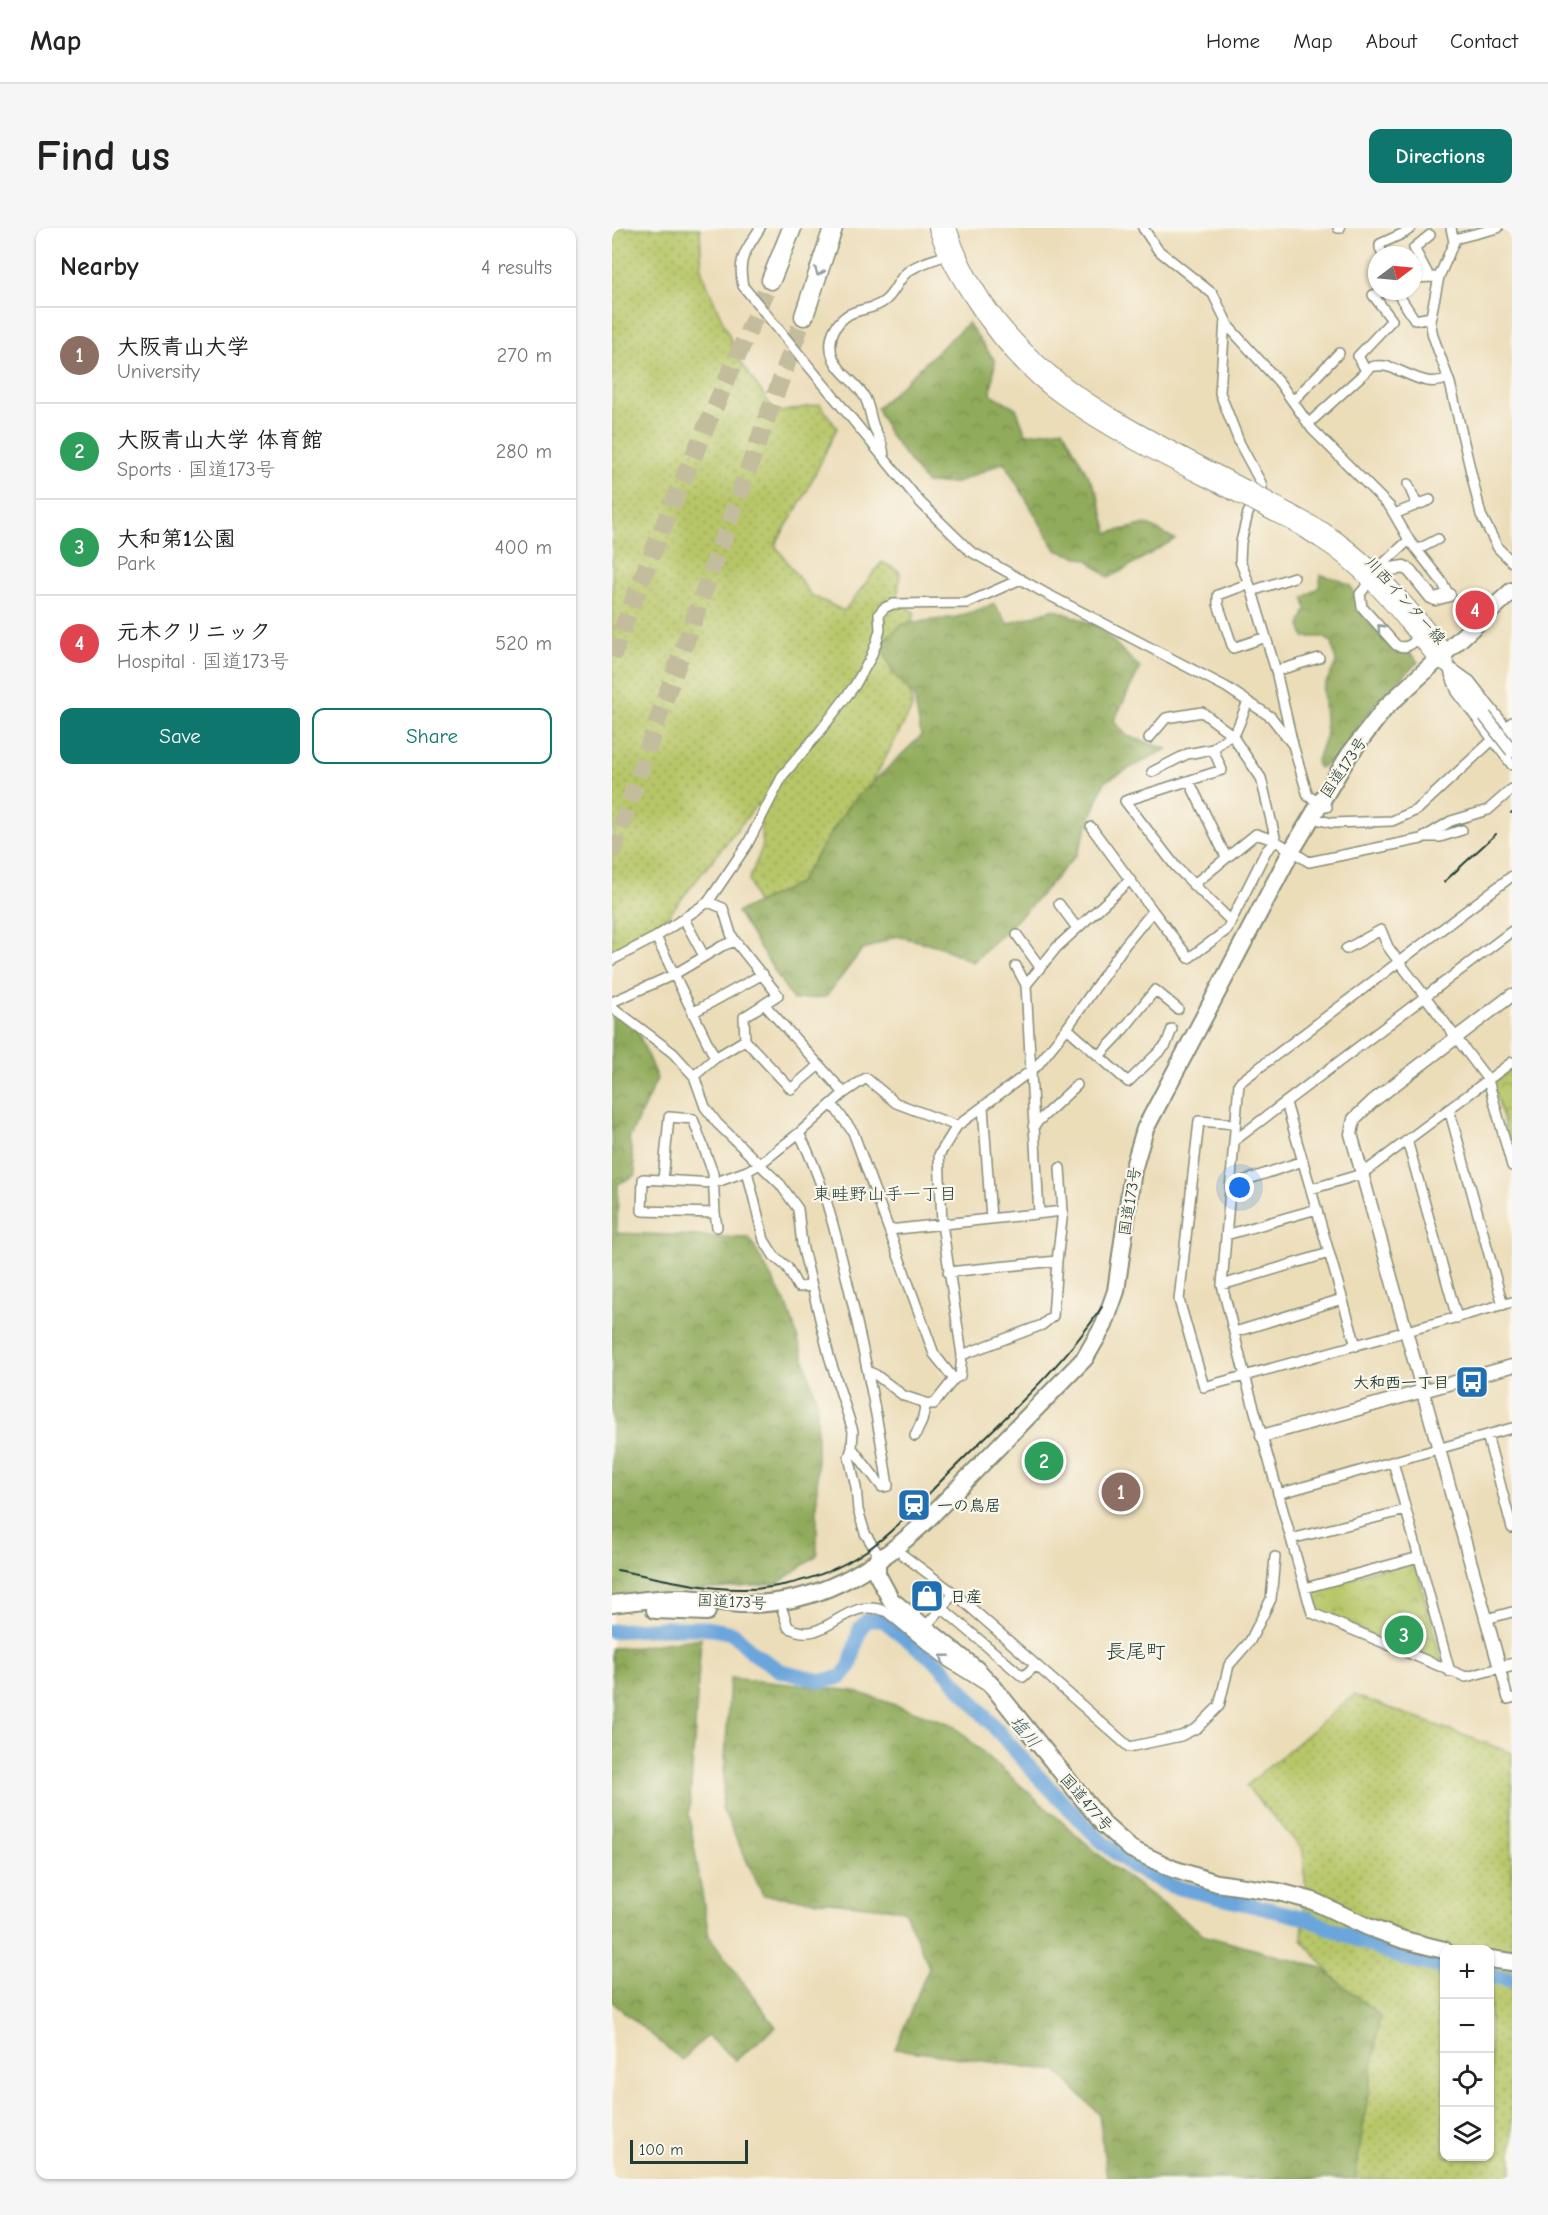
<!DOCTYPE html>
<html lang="en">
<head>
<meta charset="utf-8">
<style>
	body { margin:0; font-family:"Comic Neue","Klee One",sans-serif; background:#f6f6f6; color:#222 }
	.controls { position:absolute; right:18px; bottom:18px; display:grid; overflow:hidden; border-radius:12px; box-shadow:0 2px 4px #0004 }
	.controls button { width:54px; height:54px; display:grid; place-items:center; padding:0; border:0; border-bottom:2px solid #e0e0e0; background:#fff; color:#222; font:30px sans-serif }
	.compass { position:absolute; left:756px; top:18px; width:54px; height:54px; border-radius:50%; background:#fff; box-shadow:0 2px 4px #0004; rotate:74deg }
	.scale { position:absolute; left:18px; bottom:15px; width:118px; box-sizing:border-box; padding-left:6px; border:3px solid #1f3d34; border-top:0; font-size:16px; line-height:21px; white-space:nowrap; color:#1f3d34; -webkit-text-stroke:4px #fbf7ec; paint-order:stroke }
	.you { position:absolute; left:628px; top:960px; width:21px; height:21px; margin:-15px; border:4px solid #fff; border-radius:50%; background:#1a73e8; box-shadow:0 0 0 9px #1a73e833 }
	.badge { display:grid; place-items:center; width:39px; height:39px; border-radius:50%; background:#0f766e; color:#fff; font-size:20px; font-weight:700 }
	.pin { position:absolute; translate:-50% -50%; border:3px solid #fff; box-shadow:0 2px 6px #0006 }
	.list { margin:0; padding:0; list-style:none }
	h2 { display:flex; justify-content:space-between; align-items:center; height:78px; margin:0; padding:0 24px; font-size:26px }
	h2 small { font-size:20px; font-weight:400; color:#767676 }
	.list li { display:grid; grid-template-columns:39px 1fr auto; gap:18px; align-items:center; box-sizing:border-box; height:96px; padding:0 24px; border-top:2px solid #e0e0e0 }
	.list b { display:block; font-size:22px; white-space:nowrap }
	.list p { margin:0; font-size:20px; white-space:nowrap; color:#767676 }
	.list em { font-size:20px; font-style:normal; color:#767676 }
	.actions { display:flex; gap:12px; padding:18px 24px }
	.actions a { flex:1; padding:14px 0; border:2px solid #0f766e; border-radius:12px; text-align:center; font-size:21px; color:#0f766e }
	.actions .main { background:#0f766e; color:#fff }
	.icon { flex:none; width:33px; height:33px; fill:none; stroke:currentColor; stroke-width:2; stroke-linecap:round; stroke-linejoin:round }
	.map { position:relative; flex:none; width:900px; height:1951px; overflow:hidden; border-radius:12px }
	header { display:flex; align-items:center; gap:36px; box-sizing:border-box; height:84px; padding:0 30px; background:#fff; border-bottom:2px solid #e0e0e0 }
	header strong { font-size:28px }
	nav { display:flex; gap:33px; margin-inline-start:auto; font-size:21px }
	.intro { display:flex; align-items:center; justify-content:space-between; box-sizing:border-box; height:144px; padding:0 36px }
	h1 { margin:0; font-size:42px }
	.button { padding:15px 27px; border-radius:12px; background:#0f766e; color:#fff; font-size:21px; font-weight:700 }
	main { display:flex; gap:36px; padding:0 36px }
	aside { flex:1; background:#fff; border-radius:12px; box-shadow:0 2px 4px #0004 }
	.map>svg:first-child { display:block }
	.grass { fill:url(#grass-dots); stroke:#6b824e; stroke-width:1.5; fill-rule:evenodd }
	.forest { fill:url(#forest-crowns); stroke:#587448; stroke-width:1.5 }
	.park { fill:url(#park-crowns); stroke:#6b824e; stroke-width:1.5 }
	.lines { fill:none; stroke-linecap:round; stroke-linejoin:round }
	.river { stroke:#6ba5db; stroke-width:15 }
	.motorway-tunnel { stroke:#c3bd9e; stroke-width:18; stroke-dasharray:18 9; stroke-linecap:butt }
	.minor-casing { stroke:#868d76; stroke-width:12 }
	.tertiary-casing { stroke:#868d76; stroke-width:15 }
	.secondary-casing { stroke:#868d76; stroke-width:16 }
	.trunk-casing { stroke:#868d76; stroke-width:20 }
	.motorway-casing { stroke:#868d76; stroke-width:21 }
	.minor { stroke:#fff; stroke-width:9 }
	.tertiary { stroke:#fff; stroke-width:12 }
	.secondary { stroke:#fff; stroke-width:14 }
	.trunk { stroke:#fff; stroke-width:16 }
	.motorway { stroke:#fff; stroke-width:18 }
	.rail { stroke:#1f3d34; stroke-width:2 }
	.tertiary-bridge-casing { stroke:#868d76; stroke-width:15; stroke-linecap:butt }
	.secondary-bridge-casing { stroke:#868d76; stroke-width:16; stroke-linecap:butt }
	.tertiary-bridge { stroke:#fff; stroke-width:12 }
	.secondary-bridge { stroke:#fff; stroke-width:14 }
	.oneway { stroke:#8f9e9a }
	.labels { text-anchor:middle; stroke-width:4.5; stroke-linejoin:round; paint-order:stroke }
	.street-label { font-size:16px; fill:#1f3d34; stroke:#fbf7ec }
	.poi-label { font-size:16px; font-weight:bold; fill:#1f3d34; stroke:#fbf7ec; text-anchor:start }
	.neighbourhood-label { font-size:18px; fill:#1f3d34; stroke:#fbf7ec }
	.water-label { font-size:18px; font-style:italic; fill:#365c66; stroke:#fbf7ec }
	.quarter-label { font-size:20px; fill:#1f3d34; stroke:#fbf7ec }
</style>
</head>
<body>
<header>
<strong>Map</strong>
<nav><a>Home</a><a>Map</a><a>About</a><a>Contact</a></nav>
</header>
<div class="intro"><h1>Find us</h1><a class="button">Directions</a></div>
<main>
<aside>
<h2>Nearby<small>4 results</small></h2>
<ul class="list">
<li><span class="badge" style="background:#8d6e63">1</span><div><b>大阪青山大学</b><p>University</p></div><em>270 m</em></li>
<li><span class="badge" style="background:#2e9e5b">2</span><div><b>大阪青山大学 体育館</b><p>Sports · 国道173号</p></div><em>280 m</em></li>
<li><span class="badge" style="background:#2e9e5b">3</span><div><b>大和第1公園</b><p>Park</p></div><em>400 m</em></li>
<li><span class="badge" style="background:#e0444e">4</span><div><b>元木クリニック</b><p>Hospital · 国道173号</p></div><em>520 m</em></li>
</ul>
<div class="actions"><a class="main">Save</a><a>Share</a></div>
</aside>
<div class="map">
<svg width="900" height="1951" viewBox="0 0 900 1951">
	<defs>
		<pattern id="grass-dots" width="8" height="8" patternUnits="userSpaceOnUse" patternTransform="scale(1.5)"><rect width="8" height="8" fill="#b7c668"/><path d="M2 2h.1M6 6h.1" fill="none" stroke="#94a256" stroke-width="1.8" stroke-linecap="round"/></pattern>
		<pattern id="forest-crowns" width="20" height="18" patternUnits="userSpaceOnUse" patternTransform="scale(1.5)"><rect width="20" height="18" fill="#91ab5c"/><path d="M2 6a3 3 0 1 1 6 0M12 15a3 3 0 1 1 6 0" fill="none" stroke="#768c4d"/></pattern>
		<pattern id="park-crowns" width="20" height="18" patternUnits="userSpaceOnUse" patternTransform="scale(1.5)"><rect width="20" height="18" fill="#b7c668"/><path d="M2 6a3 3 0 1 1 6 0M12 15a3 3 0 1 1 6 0" fill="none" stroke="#94a256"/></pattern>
	</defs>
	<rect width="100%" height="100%" fill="#fbf7ec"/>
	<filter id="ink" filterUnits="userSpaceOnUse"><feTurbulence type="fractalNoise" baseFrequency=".0167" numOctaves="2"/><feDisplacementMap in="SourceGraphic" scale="12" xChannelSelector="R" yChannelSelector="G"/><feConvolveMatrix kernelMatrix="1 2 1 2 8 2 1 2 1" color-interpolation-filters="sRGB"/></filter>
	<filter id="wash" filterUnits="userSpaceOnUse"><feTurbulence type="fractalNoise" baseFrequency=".008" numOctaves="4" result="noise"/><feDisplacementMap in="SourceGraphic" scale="24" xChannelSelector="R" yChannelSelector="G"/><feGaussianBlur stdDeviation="1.35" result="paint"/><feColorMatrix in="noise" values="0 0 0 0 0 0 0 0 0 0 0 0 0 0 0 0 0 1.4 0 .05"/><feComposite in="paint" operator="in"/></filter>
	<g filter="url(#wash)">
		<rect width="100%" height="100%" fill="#ecddb9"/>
		<!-- grass -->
		<path class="grass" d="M0,0H88L90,45L128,133L164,185L208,176L225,200L193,267L163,317L199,367L232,383L270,334L288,344L285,373L303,385L295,404L300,480L262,551L190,656L144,675L137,652L151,617L146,575L55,689L0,725Z
			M742,1467L900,1525V1951H742V1773L690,1712L693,1652L691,1622L634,1558ZM832,1722H878V1928H832Z"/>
		<!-- forest -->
		<path class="forest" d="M356,95L383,133L379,166L404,180L414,206L451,201L485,264L496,305L534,296L563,311L497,350L476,332L444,322L392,234L344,255H314L277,206L265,180Z
			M709,347L725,351L738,357L751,388L783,425L797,424L806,434L764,474L725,530L707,540L704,535L714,506L711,461L724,435L720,414L711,409H692L688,398L694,381L692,370L707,359Z
			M382,376L396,396L442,381L485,398L528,440L502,493L515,508L555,521L493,553L465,626L414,683L361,734L327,718L284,708L249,723L214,769L181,772L125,684L186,656L237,577L309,508L302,467L280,444L269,414L291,396L345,389Z
			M0,783L25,802L45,851L17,911L24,947L6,956L5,1005L137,1010L176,1079L205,1173V1327L165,1356L0,1369Z
			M89,1410L77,1587L97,1708L164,1799L124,1832L95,1808L70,1832L0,1774V1420L25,1419Z
			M118,1450L242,1463L339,1496L499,1637L594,1708L710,1740L768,1788L743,1951H495L487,1886L445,1843L283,1821L317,1739L292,1682L151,1667L110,1580Z"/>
		<!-- park -->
		<path class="park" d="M900,841V914L897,913L881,855Z
			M802,1331L830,1433L826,1435L701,1382L695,1361Z"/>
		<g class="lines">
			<!-- river -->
			<path class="river" d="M0,1403L52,1400H95L121,1405L141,1425L169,1443L210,1453L229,1449L238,1438L248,1400L256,1392H271L328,1437L421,1543L488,1612L523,1640L559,1658L694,1690L790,1730L832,1740
				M878,1748L900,1752"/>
		</g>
	</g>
	<g filter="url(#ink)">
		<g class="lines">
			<!-- motorway-tunnel -->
			<path class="motorway-tunnel" d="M0,429C47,301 104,177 159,52
				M0,625L49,482L192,88"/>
			<defs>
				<path id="minor" d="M148,0C134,23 125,30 131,58L308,274L358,323L433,365L614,459L659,489L681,517
					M531,0L546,22L601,66L617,99L667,154L700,201L778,279L797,312L830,354L837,367
					M726,0H728
					M839,0L842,14L827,49L818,93L821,108L838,155L869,287L886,320L900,334
					M842,11L886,0
					M771,27L768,20V16L792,5L799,0
					M817,48L802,20L818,7
					M801,50L822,49
					M784,63L803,92L819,89
					M613,92L608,165L628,216L649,255L650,261L636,285L629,314L628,333L640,363L664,443L681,517L696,568L715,579
					M754,143L746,128L780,92L761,67L774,63
					M681,173L727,125
					M696,196L759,139C785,131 808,164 836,150
					M272,229C271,214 267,211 262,199C258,189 258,178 252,168C246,157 236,151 228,141C214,125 216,102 233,89C244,80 259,83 271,74C282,67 284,55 293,46C303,36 322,32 335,27
					M796,256L805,277
					M782,286L818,272
					M805,322L826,311
					M772,335L797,312
					M636,356L606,367V376L621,420L654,409
					M752,361L748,366L750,379L784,417C794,422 799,416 807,410
					M640,363L682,349
					M841,441L858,453L900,507
					M664,443L707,430
					M838,446L845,464L900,537
					M621,509C628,497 630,486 636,474
					M537,510L554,490L590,484L619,506
					M540,544L575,526L601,521
					M577,553L614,629
					M708,592L720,595L780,593L805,582L900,494
					M479,599L541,683
					M813,609H828L850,602
					M900,648L627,855L610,1057L633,1148L700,1385L854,1449L888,1440L896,1471L900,1470
					M581,657L644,606L664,613L697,634L809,611L839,593L876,582L900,561
					M96,674L135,617L171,547L206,506L243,457L258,431L264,416L268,402L267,386L272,380L281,376L355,375L409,351
					M447,676L465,700
					M72,691L92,728
					M405,707L428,739
					M44,709L103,830
					M734,721L769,702L776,719L876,852L900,938
					M0,732L44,709L96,674L111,680L119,706L123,713
					M404,738L414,757L427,985
					M414,757L445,719L518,652
					M0,774L61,747L110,718L123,713L166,767L132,789L133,812L103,830L82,848L93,879L105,895L168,956L186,981L190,1017L200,1058L217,1128L241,1203L240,1220L237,1229L244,1259L246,1282L253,1305L264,1323L265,1335
					M0,779L61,825L82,848
					M80,785L151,746
					M455,800L516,854L554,817L560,801
					M133,812L179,861L207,837L152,776
					M487,828L506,808L543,762L566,781
					M232,865L254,850L284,875L345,898
					M674,875L744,1118
					M220,876L241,904L277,1002L451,983L445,1033L441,1088L430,1097L350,1127L348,1148L342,1151L322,1176L314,1175L310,1193L303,1208
					M371,879L379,990
					M837,881L891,1077
					M624,896L587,893L567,1072L592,1159L900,1074
					M421,898L465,857
					M187,905C212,953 223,1004 236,1056C252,1123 266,1190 276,1258L270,1259L240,1220
					M795,912L845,1090
					M622,913L900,703
					M448,940L451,983
					M135,943L152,1012L162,1028L175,1039L186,1059L200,1058
					M51,952L57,889L81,891L101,945L103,985
					M619,957L691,933
					M699,961L750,946L900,834
					M105,999L103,985L30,983L31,951L102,955L135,943L148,936L187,905L232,865L207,837
					M277,1002L322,1126L342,1151
					M614,1007L705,981
					M336,1044L445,1033
					M610,1057L717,1025
					M623,1104L730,1071
					M350,1127L330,996L327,927L345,898L425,838L455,800L513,717L541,683L577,730L615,702L619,693L564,639L513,573L610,542L601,521L619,506L649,550L664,613L654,623L619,693
					M257,1144L264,1147L292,1168L314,1175
					M875,1207L900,1300
					M781,1234L838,1444
					M666,1266L900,1200
					M679,1311L794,1282
					M291,1327L342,1365L424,1437L411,1449L330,1380L342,1365
					M693,1360L807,1329
					M171,1384L176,1399C214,1421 232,1365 275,1384L336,1434L371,1456
					M874,1391L900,1384
					M312,1400L330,1380
					M424,1437L517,1519L569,1508L585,1500L607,1478L617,1437L638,1413L659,1371L663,1329"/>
				<path id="tertiary" d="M771,350L779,341L792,339L798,343L819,369L823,371L837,367
					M834,436L873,488
					M900,767L761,873L742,891L739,906L888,1440L900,1437
					M650,1208L900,1138"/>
				<path id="secondary" d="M324,0C332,25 345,48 359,69C383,107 415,145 451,170C507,210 571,239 631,270
					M337,0C383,143 515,197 637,261
					M712,302C750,327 780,358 809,393C820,407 832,418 834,436
					M707,312C755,341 789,388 824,431L832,435"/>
				<path id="trunk" d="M265,1335V1346L279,1372L364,1441L382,1460L492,1597L519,1621L561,1641L605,1655L667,1664L701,1673L756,1699L792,1712L832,1722
					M0,1376C24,1373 49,1369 73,1370C92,1371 110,1375 128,1376C203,1378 259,1344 312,1295L473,1130L492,1097L504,1063L521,942L533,901L680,622L737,527L773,480L900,363
					M43,1382L95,1384
					M878,1731L900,1734"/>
				<path id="motorway" d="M159,52L180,0
					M192,88L221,0"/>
			</defs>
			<!-- minor casing -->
			<use href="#minor" class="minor-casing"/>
			<!-- tertiary casing -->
			<use href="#tertiary" class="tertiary-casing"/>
			<!-- secondary casing -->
			<use href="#secondary" class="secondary-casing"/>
			<!-- trunk casing -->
			<use href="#trunk" class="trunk-casing"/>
			<!-- motorway casing -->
			<use href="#motorway" class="motorway-casing"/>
			<!-- minor -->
			<use href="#minor" class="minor"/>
			<!-- tertiary -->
			<use href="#tertiary" class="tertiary"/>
			<!-- secondary -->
			<use href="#secondary" class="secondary"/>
			<!-- trunk -->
			<use href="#trunk" class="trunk"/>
			<!-- motorway -->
			<use href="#motorway" class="motorway"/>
			<!-- rail -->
			<path class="rail" d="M899,585L900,584
				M832,654L884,606
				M5,1342C59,1352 116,1369 171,1357C201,1351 229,1340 254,1323C287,1300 314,1267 343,1239C394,1188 450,1139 490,1079"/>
			<defs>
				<path id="tertiary-bridge" d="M873,488L900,523"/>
				<path id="secondary-bridge" d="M637,261L712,302
					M631,270L687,299L707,312"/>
			</defs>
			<!-- tertiary-bridge casing -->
			<use href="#tertiary-bridge" class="tertiary-bridge-casing"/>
			<!-- secondary-bridge casing -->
			<use href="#secondary-bridge" class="secondary-bridge-casing"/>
			<!-- tertiary-bridge -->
			<use href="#tertiary-bridge" class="tertiary-bridge"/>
			<!-- secondary-bridge -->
			<use href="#secondary-bridge" class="secondary-bridge"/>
		</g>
		<!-- one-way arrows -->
		<defs><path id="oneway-chevron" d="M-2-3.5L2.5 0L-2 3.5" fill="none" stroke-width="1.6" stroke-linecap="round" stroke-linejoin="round" transform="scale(1.5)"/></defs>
		<g class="oneway">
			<use href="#oneway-chevron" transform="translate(207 44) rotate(109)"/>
			<use href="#oneway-chevron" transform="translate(769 400) rotate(-132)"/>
			<use href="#oneway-chevron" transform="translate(332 1430) rotate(-141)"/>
		</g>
	</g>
	<!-- icons -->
	<defs>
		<symbol id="bus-square" viewBox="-11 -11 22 22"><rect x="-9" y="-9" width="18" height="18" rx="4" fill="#1f6fb2" stroke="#fbf7ec"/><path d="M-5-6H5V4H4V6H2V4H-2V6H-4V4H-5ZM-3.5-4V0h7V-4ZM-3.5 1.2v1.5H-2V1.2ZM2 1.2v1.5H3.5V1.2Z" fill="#fff"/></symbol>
		<symbol id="station-square" viewBox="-11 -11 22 22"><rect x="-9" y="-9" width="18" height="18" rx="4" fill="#1f6fb2" stroke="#fbf7ec"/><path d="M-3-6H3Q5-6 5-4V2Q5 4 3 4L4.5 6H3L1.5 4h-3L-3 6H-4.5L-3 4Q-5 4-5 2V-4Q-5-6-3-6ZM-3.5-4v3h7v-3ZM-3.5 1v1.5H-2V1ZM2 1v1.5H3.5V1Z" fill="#fff"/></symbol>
		<symbol id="shop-square" viewBox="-11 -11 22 22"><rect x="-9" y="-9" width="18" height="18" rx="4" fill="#1f6fb2" stroke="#fbf7ec"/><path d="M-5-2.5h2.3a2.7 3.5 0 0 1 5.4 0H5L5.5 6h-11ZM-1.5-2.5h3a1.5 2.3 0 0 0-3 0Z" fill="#fff"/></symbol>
	</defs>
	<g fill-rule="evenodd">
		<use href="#bus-square" x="841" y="1135" width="38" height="38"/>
		<use href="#station-square" x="283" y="1258" width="38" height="38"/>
		<use href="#shop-square" x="296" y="1349" width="38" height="38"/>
	</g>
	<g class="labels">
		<!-- street labels -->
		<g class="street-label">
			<text transform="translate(794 372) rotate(48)" y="6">川西インター線</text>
			<text transform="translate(731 539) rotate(-56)" y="6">国道173号</text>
			<text transform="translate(517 973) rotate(-81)" y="6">国道173号</text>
			<text transform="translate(120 1373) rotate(3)" y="6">国道173号</text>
			<text transform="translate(475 1574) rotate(49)" y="6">国道477号</text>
		</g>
		<!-- poi labels -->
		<g class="poi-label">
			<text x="837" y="1160" text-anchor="end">大和西一丁目</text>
			<text x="325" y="1283">一の鳥居</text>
			<text x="338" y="1374">日産</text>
		</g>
		<!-- neighbourhood labels -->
		<g class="neighbourhood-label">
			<text x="273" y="972">東畦野山手一丁目</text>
		</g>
		<!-- water labels -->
		<g class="water-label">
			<text transform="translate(413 1504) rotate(49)" y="6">塩川</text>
		</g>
		<!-- quarter labels -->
		<g class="quarter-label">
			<text x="524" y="1430">長尾町</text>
		</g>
	</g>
</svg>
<div class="controls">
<button>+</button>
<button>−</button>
<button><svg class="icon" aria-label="locate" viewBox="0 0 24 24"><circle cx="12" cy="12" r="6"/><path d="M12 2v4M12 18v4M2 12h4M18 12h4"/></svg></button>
<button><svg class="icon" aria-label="layers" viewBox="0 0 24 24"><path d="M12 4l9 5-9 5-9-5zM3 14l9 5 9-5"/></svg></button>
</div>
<svg class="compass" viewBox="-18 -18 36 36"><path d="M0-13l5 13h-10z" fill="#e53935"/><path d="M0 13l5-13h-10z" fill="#767676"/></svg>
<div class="scale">100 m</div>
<div class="you"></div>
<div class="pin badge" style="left:509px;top:1264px;background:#8d6e63">1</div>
<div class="pin badge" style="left:432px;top:1233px;background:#2e9e5b">2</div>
<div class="pin badge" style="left:792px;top:1407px;background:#2e9e5b">3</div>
<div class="pin badge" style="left:863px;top:382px;background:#e0444e">4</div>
</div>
</main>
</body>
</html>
